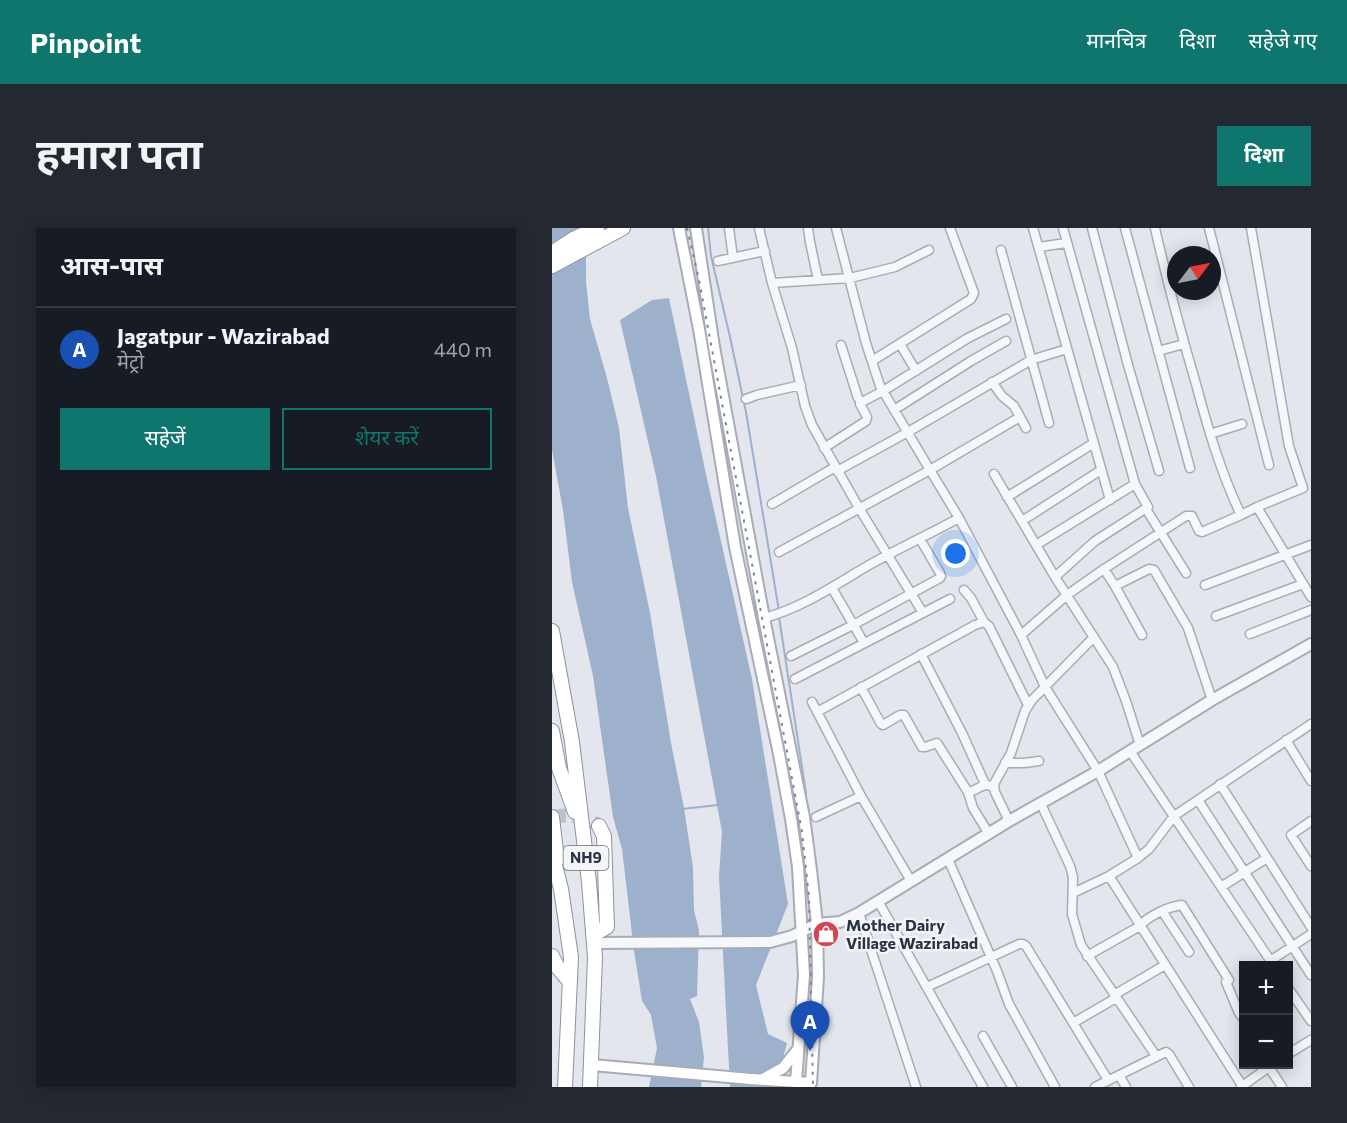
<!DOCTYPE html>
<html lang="hi">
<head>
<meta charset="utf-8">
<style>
	body { margin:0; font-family:Commissioner,"Noto Sans Devanagari",sans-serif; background:#242831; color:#f1f3f6 }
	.controls { position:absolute; right:18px; bottom:18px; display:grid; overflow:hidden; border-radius:0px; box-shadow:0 3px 15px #0003 }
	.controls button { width:54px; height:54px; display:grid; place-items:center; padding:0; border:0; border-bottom:2px solid #363941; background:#171b24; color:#f1f3f6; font:30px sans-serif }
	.compass { position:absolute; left:615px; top:18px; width:54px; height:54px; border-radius:50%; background:#171b24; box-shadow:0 3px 15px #0003; rotate:58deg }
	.you { position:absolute; left:404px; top:326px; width:21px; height:21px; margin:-15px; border:4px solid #fff; border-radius:50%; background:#1a73e8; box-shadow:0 0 0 9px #1a73e833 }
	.badge { display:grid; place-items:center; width:39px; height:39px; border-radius:50%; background:#0f766e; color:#fff; font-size:20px; font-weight:700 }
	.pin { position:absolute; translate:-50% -50px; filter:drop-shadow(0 2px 3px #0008) }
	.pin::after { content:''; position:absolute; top:32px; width:21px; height:18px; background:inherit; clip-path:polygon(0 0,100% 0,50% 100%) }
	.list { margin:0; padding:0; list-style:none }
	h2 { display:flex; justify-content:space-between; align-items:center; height:78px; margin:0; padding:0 24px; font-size:26px }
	h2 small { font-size:20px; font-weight:400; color:#9ea1a6 }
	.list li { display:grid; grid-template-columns:39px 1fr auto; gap:18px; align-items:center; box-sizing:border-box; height:84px; padding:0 24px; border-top:2px solid #363941 }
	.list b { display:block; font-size:22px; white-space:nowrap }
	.list p { margin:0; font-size:20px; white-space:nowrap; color:#9ea1a6 }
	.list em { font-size:20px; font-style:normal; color:#9ea1a6 }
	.actions { display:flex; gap:12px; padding:18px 24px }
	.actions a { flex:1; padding:14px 0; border:2px solid #0f766e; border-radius:0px; text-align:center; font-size:21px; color:#0f766e }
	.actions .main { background:#0f766e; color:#fff }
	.map { position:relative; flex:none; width:759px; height:859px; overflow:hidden; border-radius:0px }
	header { display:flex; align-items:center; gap:36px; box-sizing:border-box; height:84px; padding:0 30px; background:#0f766e; color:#fff }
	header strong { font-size:28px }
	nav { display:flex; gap:33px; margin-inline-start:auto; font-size:21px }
	.intro { display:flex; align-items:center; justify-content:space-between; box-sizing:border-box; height:144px; padding:0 36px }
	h1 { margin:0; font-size:42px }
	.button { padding:15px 27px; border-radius:0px; background:#0f766e; color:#fff; font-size:21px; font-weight:700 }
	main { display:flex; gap:36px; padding:0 36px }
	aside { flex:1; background:#171b24; border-radius:0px; box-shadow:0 3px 15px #0003 }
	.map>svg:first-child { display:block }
	.water { fill:#9db1cd }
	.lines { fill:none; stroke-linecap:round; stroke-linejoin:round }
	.stream { stroke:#9db1cd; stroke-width:2 }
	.trunk-tunnel { stroke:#bec2cb; stroke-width:14; stroke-dasharray:14 7; stroke-linecap:butt }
	.minor-casing { stroke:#a8acb7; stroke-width:11 }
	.tertiary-casing { stroke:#a8acb7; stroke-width:14 }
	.secondary-casing { stroke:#a8acb7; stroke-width:14 }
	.trunk-casing { stroke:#8a92a3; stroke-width:16 }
	.minor { stroke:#f6f7fa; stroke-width:8 }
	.tertiary { stroke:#f6f7fa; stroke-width:10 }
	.secondary { stroke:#fff; stroke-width:10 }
	.trunk { stroke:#fff; stroke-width:14 }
	.rail { stroke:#7c8496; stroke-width:2; stroke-dasharray:3 6; stroke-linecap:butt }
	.labels { text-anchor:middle; stroke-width:5; stroke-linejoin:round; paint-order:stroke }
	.shield { fill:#f3f5f9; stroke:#666c7b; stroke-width:1.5 }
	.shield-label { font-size:15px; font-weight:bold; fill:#2a3245 }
	.poi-label { font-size:16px; font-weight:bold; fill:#2a3245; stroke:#f3f5f9; text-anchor:start }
</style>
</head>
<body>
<header>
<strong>Pinpoint</strong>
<nav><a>मानचित्र</a><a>दिशा</a><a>सहेजे गए</a></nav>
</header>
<div class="intro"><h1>हमारा पता</h1><a class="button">दिशा</a></div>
<main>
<aside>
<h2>आस-पास<small></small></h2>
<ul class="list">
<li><span class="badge" style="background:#1a4fb4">A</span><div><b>Jagatpur - Wazirabad</b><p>मेट्रो</p></div><em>440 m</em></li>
</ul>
<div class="actions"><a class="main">सहेजें</a><a>शेयर करें</a></div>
</aside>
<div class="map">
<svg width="759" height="859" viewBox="0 0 759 859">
	<rect width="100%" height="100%" fill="#e3e6ec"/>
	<!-- water -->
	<path class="water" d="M0,0H30L34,6V54L38,91L55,150L67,200L76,280L98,385L119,515L132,580L141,640L142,682L147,702L145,768L138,771L147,794L152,829L149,859H97L105,820L99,787L90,773L82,723L70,621L61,589L41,448L20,354L11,282L0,222Z
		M117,70L155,251L200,451L236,676L204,757L216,806L235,815L223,859H178L167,648L170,604L104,248L68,92L100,72Z"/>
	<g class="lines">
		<!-- stream -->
		<path class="stream" d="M156,0L159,28L178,109L194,184L227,383
			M227,389L254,565
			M130,581L166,577"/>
		<!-- trunk-tunnel -->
		<path class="trunk-tunnel" d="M0,589C17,586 34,587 47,598"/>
		<defs>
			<path id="minor" d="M177,0L181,30
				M207,0L220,55L240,120L253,178L260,197L307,280L371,385
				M256,0L258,14L266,52
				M284,0L314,115L328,158L378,242L468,189
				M481,0L558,272
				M540,0L576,137L607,243
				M573,0L638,240
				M603,0C615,53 629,105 644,156C656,201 669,245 689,287L705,279
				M657,0L717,237
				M699,0L737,218L751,260L705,279L759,369
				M487,19L514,15
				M449,22L497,195
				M166,33L213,23
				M220,55L298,50L343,39L377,22
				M348,116L364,143
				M289,117L306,170L310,174L331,163L416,110L454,91
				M606,123L632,116
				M320,133L419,71L422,65L398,0
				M440,154L450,168L462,178L474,200
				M194,171L205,167L249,157
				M342,182L419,133L454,113
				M658,206L690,196
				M272,220L314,193L315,189L308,176V173
				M285,243L356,204L479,132L515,121
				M442,246L503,349L561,439L574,473L588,517
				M455,269L542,215
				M220,276L283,239
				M594,281L634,345
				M470,293L549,242
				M484,317L583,256
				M227,324L378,242L407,290L469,407L493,459L546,543L586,630
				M552,341L563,358L590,407
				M503,349L543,313L596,279L583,256L511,0
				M653,357L759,317
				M563,358L597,341L602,342L636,400L660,472
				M280,360L312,415
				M412,362L419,370L432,394
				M664,388L751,356
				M212,390C249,380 280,359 312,340C343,322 376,307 407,290
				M698,406L759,382
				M469,407L515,367L552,341L634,288H640L647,303L650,304L689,287
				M369,426L410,505L433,556
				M239,428L301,397L388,350L389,348L388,345L368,311
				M243,451L398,371
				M309,459L329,496L331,497L348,487H352L370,519H373L385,515L416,564C427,563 430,552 442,560
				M260,474L309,568L359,653
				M265,484L423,397L432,394L437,398L476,477
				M734,512L759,553
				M578,523L722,738
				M453,535H472L487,533
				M668,556L759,699
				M416,564L421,580L437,606
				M646,572L759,747
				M489,576L518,638L521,649L520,686L529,717L604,828
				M264,589L309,568
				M457,593L443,564L442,556L459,525L473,483L480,472L542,409
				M759,593L739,607L759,638
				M396,631L445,743L457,776L503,859
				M557,648L691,859
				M669,659L715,630
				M521,665L557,648L586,630L597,621L622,588L759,496
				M326,673L431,859
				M610,683L637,724
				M307,685L364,859
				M588,697C599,687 615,679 630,677L677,752
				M535,728L588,698
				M718,733L759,706
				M674,754L687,785L692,791
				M375,759L467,716H471L474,718L556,852
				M736,760L759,793
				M562,767L613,737
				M521,795L564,770
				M431,808L460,859
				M736,826L759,812
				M717,839L730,859
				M567,847L574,859
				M543,859L614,824L617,826L637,859
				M689,859L721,836"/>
			<path id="tertiary" d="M41,715L218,714L240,708L265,696L288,694L307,685L457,593L546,543L660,472L759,416"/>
			<path id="secondary" d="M127,0L147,101L183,319L227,526L239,591L246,639L252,747L244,854
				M40,837L199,851L259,855L266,749L265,696L259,642L252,589L212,390L162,119L144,0
				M211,851L231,840L246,821"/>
			<path id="trunk" d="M0,25L21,11L45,0
				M0,38L71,0
				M0,403L20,514L37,654L43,729L38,859
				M0,503L7,540L23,584
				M0,589L5,632
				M0,625L9,661L19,729L13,859
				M41,707L55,699L52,608L47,598
				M0,728L6,740L18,754"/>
		</defs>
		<!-- minor casing -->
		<use href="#minor" class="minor-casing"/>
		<!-- tertiary casing -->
		<use href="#tertiary" class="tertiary-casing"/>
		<!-- secondary casing -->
		<use href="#secondary" class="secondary-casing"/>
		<!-- trunk casing -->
		<use href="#trunk" class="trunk-casing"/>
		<!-- minor -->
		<use href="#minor" class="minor"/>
		<!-- tertiary -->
		<use href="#tertiary" class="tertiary"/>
		<!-- secondary -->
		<use href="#secondary" class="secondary"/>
		<!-- trunk -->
		<use href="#trunk" class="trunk"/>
		<!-- rail -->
		<path class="rail" d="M135,0L147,52L250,604L257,669L261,859"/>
	</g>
	<!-- icons -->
	<defs>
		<symbol id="shop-disc" viewBox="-11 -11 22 22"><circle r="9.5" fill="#d44551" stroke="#f3f5f9"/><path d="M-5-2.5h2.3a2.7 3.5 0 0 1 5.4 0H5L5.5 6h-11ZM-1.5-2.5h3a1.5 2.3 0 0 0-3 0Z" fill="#fff"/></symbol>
	</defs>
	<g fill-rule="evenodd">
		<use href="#shop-disc" x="259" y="691" width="30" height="30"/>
	</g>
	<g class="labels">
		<!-- shield labels -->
		<rect class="shield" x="11.5" y="618" width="45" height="24" rx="4.5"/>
		<g class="shield-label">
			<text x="34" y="635">NH9</text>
		</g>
		<!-- poi labels -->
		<g class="poi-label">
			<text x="294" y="703">Mother Dairy<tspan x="294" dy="18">Village Wazirabad</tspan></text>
		</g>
	</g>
</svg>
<div class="controls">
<button>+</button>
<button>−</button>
</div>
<svg class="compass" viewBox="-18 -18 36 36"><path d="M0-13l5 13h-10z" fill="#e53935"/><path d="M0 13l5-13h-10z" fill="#9ea1a6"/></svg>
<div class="you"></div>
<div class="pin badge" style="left:258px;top:823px;background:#1a4fb4">A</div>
</div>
</main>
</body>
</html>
